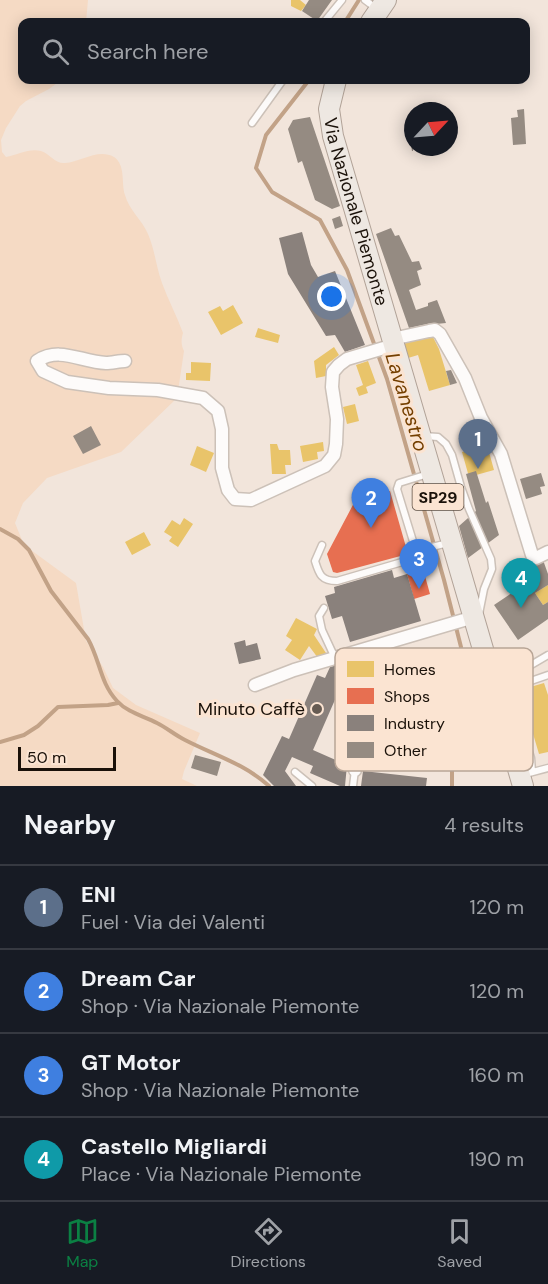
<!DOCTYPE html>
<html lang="en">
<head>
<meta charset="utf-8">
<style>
	body { margin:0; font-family:"DM Sans",sans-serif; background:#20242c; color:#f1f3f6 }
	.compass { position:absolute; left:404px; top:102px; width:54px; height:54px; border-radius:50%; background:#171b24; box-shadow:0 3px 15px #0003; rotate:64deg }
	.scale { position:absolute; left:18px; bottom:15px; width:98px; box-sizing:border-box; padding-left:6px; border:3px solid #1a1109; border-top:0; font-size:16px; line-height:21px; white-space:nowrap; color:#1a1109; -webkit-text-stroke:4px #fbe4d2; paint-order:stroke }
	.you { position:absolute; left:332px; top:297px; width:21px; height:21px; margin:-15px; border:4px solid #fff; border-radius:50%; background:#1a73e8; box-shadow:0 0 0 9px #1a73e833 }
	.badge { display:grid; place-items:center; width:39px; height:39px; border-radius:50%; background:#0b8043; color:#fff; font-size:20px; font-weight:700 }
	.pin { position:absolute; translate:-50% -50px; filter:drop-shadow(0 2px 3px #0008) }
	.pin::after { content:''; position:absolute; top:32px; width:21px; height:18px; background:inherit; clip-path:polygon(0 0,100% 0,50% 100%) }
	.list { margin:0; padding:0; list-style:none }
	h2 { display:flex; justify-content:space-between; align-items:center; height:78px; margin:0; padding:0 24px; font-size:26px }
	h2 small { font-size:20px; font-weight:400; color:#9ea1a6 }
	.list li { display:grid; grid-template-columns:39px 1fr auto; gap:18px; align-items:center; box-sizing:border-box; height:84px; padding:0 24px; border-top:2px solid #363941 }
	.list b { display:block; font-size:22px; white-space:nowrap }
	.list p { margin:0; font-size:20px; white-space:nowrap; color:#9ea1a6 }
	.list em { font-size:20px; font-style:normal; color:#9ea1a6 }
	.icon { flex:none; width:33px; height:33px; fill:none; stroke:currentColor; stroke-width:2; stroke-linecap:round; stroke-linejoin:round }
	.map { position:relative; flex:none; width:548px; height:786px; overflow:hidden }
	.search { position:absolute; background:#171b24; box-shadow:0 3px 15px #0003; left:18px; right:18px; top:18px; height:66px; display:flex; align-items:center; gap:15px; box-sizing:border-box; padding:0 21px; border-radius:12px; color:#9ea1a6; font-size:22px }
	.sheet { height:414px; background:#171b24 }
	nav { display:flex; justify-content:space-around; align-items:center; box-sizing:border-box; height:84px; border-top:2px solid #363941; background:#171b24; font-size:16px; color:#9ea1a6 }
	nav a { display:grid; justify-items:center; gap:3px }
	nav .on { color:#0b8043 }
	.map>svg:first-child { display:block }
	.green { fill:#f5dac4 }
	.homes { fill:#e9c46a }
	.shops { fill:#e76f51 }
	.industry { fill:#8a817c }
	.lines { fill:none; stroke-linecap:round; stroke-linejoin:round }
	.stream { stroke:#c2a287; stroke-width:4 }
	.building { fill:#958b82 }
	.lane-casing { stroke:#ccc1b8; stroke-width:9 }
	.street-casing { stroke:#ccc1b8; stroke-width:15 }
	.primary-casing { stroke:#b1a297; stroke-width:22 }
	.lane { stroke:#fdfbfa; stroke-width:6 }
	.street { stroke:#fdfbfa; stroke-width:12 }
	.primary { stroke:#eee8e2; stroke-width:20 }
	.poi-dot { fill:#665b52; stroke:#fbe4d2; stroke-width:2 }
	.labels { text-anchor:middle; stroke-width:6; stroke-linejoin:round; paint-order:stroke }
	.shield { fill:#fbe4d2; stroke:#5e5045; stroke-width:1.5 }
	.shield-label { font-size:16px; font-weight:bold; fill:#1a1109 }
	.street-label { font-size:18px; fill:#1a1109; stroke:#fbe4d2 }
	.poi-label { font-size:18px; fill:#1a1109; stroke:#fbe4d2; text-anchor:end }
	.water-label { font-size:20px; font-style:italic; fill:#743f00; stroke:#fbe4d2 }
	.key { fill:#fbe4d2; stroke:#b8a596; stroke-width:1.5 }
	.key-label { font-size:16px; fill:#1a1109 }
</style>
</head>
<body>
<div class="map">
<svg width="548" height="786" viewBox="0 0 548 786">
	<rect width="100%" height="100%" fill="#f2e5db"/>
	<!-- green -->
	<path class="green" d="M0,0H88L86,22H22V80H61L49,89L26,101L20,106L6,128L1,140L2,152L6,157C17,155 29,148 41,151C50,154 55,164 65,163C81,162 98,148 114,157C126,165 121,183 125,195C129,210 142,220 148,234C155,250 156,267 162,283C168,300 177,316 183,333C181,340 181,345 184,351L177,398L121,452L47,478L23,503L15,523L24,545L76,583L86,641L103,667L113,688L136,705L200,733L184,771L182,779L197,786H0Z"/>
	<!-- homes -->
	<path class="homes" d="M291,0H300L306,5L301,11L291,6Z
		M233,305L243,323L221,335L208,312L220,306L223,311Z
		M258,328L280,335L278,343L255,337Z
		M432,335L439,349L450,385L429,391L418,355L408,358L403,340Z
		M334,347L339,355L326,365V376L316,378L314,361Z
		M368,361L376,383L366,387L368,393L359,396L356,388L363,385L356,365Z
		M191,362L211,363L210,381L186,380V373H191Z
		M355,404L359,421L347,424L343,407Z
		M323,442L324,451L317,452L318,459L303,462L300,446Z
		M270,444H277L279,450H290L291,465H285L286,474H272Z
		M487,445L494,470L469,477L462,452Z
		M197,446L214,453L206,472L190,465Z
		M184,518L193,524L178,547L169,541L172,537L164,532L172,520L180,525Z
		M144,532L151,545L132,555L125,542Z
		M548,585V602L543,605L535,593Z
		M296,618L317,629L314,635L326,653L318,658L309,646L300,660L285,650L292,640L286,636Z
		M544,683L548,695V752L539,754L520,690Z"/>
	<!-- shops -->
	<path class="shops" d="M390,491L408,554L341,572L337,573L333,572L327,554L355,501Z
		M423,569L430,594L414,599L407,574Z"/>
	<!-- industry -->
	<path class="industry" d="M302,232L311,265L318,277L335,271L365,345L345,352L335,335L326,336L288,274L279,238Z
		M392,570L394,578L407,574L421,621L350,642L342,616L332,619L325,596L335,593L334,587Z
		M245,640L246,646L257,643L261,659L239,664L234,643Z
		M337,665L348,670L313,750L347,765L345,786H340L310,773L313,766L292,757L285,771L296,786H274L263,775L282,736L289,739L317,675L325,678L330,667Z
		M363,771L427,778L426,786H361Z"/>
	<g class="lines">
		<!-- stream -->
		<path class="stream" d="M345,22L359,0
			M309,80L266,135L256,168L272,192L320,220L347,270L387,379L444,580L461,647L452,761V786
			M0,529L18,539L29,550L51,591L88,639C100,660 100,683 117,701C128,713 144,716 157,723C167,728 175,735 185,740C214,755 245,764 269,786
			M0,742L24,735L38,726L58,707L108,705L118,703"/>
	</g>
	<!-- building -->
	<path class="building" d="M309,0H332L317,21L302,11Z
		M524,109L526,144L513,145L511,118L518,117L517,110Z
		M310,117L340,206L332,209L315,200L302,161L298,163L288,129L293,120Z
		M413,120V151H412L407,122Z
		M340,216L343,226L335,229L332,219Z
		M391,228L395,236L399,235L412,262L419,261L422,269L417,271L421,285L409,290L416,310L428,306V303L437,300L446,323L436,324L432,323L409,328L376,234Z
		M451,370L457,383L450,385L446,371Z
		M91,426L101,445L83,454L73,436Z
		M476,471L486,503L488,501L499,535L468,558L459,526L476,511L466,474Z
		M541,473L545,486L540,487L542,494L526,499L520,479Z
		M543,560L548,574V585L535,593L543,605L548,602V619L518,640L494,605L528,582L526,565Z
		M195,755L221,762L217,776L191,768Z"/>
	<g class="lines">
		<defs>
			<path id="lane" d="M365,0L377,9
				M324,22L342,0
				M252,123L283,80
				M424,436L438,437L446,444L452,455L461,487L469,509L491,559L492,569L484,589L479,614
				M322,545L315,561C319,574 321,581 337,581L409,560L416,551L397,489L399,483L428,474
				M416,551L448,543
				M324,608L319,616L322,630L335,658
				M499,687L502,682L548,655
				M504,690L511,694L531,758L532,772
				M502,691L548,675
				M357,756L420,764L421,746
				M295,772L312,786
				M529,773L548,768
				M353,786L355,770"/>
			<path id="street" d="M392,339L429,331L435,330L440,334L465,378L481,418L501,454L532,555L536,558L548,552
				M125,361C119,361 112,363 106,363C81,362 60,346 37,361L43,371L67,382L109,388L158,390L203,398L218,411L222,429V468L228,490L235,499L251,500L325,466L334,455L336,444L337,419L332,387L333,372L339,365L347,359L394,345
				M255,685L294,670L474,617
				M355,770L371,648"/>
			<g id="primary">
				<path d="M371,22L386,0"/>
				<path id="s1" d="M336,80L329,109L333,136L523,786"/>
			</g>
		</defs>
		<!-- lane casing -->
		<use href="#lane" class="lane-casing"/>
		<!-- street casing -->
		<use href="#street" class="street-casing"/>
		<!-- primary casing -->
		<use href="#primary" class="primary-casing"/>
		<!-- lane -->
		<use href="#lane" class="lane"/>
		<!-- street -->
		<use href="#street" class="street"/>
		<!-- primary -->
		<use href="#primary" class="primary"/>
	</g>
	<!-- markers -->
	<circle class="poi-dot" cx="317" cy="709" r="6"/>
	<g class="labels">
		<!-- shield labels -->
		<rect class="shield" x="412.5" y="484" width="51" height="26" rx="4.5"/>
		<g class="shield-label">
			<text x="438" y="503">SP29</text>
		</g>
		<!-- street labels -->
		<g class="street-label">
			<text dy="6" stroke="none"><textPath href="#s1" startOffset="136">Via Nazionale Piemonte</textPath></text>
		</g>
		<!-- poi labels -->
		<g class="poi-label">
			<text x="305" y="715">Minuto Caffè</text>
		</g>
		<!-- water labels -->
		<g class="water-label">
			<text transform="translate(407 402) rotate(73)" y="7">Lavanestro</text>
		</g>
	</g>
	<!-- legend -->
	<rect x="335" y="648" width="198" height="123" rx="9" class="key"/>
	<rect x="347" y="661" width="27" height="16" fill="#e9c46a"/>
	<rect x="347" y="688" width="27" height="16" fill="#e76f51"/>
	<rect x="347" y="715" width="27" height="16" fill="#8a817c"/>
	<rect x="347" y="742" width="27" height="16" fill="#958b82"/>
	<g class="key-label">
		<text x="384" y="675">Homes</text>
		<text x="384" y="702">Shops</text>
		<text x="384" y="729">Industry</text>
		<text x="384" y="756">Other</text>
	</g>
</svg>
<svg class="compass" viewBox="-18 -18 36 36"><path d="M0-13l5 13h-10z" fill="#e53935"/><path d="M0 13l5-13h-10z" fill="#9ea1a6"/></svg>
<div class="scale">50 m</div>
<div class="you"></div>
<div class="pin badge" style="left:478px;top:469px;background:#5c6f8a">1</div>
<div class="pin badge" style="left:371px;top:528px;background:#3f7fe0">2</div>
<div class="pin badge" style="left:419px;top:589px;background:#3f7fe0">3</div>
<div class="pin badge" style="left:521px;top:608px;background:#0f9aa8">4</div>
<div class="search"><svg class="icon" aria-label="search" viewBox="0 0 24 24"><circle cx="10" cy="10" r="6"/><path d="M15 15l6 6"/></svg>Search here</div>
</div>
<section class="sheet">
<h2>Nearby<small>4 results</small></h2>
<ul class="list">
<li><span class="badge" style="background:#5c6f8a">1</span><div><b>ENI</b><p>Fuel · Via dei Valenti</p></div><em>120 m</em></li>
<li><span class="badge" style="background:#3f7fe0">2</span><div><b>Dream Car</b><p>Shop · Via Nazionale Piemonte</p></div><em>120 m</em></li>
<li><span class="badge" style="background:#3f7fe0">3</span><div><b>GT Motor</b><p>Shop · Via Nazionale Piemonte</p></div><em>160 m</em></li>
<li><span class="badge" style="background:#0f9aa8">4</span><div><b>Castello Migliardi</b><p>Place · Via Nazionale Piemonte</p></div><em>190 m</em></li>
</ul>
</section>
<nav>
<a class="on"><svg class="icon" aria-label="map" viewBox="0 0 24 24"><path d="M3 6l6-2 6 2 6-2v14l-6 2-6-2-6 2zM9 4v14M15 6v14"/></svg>Map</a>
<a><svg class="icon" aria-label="directions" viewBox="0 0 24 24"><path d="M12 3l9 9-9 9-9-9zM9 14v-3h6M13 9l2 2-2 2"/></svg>Directions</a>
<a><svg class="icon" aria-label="saved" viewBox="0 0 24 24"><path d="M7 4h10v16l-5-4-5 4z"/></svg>Saved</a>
</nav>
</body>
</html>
